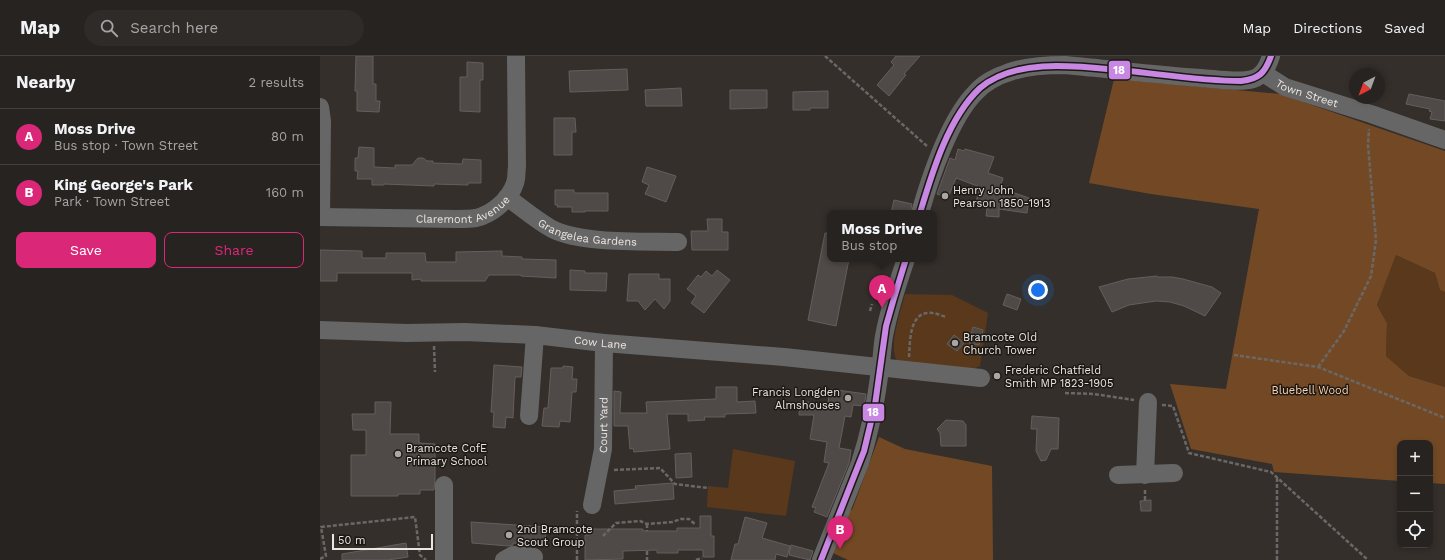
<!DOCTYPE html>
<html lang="en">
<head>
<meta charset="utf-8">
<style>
	body { margin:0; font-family:"Work Sans",sans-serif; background:#2f2b29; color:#f1f3f6 }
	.controls { position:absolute; right:12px; bottom:12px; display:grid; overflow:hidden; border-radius:8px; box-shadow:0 2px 6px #0003 }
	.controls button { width:36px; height:36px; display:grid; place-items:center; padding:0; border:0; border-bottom:1px solid #43403e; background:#272320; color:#f1f3f6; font:20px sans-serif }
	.compass { position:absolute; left:1029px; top:12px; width:36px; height:36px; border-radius:50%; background:#272320; box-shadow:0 2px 6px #0003; rotate:221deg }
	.scale { position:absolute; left:12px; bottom:10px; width:101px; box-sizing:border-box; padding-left:4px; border:2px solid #ece6e1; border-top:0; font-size:11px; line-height:14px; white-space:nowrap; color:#ece6e1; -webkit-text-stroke:3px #1c1814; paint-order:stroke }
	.you { position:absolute; left:718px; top:234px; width:14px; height:14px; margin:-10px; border:3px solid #fff; border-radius:50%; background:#1a73e8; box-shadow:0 0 0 6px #1a73e833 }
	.badge { display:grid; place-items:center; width:26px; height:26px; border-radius:50%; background:#db2777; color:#fff; font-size:13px; font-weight:700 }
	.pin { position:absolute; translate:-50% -33px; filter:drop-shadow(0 1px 2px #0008) }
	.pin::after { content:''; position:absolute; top:21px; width:14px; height:12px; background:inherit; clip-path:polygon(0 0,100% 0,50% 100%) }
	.popup { position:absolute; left:507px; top:154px; width:110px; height:52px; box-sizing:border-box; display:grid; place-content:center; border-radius:8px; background:#272320; filter:drop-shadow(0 1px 3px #0005); font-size:13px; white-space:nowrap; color:#a4a4a5 }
	.popup b { font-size:15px; color:#f1f3f6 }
	.popup::after { content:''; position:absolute; left:50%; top:100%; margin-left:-8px; border:8px solid transparent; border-top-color:#272320 }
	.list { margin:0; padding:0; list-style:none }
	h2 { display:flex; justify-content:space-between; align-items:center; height:52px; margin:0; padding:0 16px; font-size:17px }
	h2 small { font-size:13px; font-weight:400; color:#a4a4a5 }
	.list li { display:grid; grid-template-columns:26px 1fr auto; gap:12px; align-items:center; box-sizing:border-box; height:56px; padding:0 16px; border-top:1px solid #43403e }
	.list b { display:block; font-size:15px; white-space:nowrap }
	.list p { margin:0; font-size:13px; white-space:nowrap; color:#a4a4a5 }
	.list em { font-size:13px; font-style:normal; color:#a4a4a5 }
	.actions { display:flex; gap:8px; padding:12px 16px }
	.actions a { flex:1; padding:9px 0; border:1px solid #db2777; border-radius:8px; text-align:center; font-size:14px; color:#db2777 }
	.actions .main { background:#db2777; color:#fff }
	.icon { flex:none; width:22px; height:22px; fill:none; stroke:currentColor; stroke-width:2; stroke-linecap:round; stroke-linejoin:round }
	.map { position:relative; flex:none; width:1125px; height:504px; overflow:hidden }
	header { display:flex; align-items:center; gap:24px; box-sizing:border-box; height:56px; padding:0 20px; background:#272320; border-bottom:1px solid #43403e }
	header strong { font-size:19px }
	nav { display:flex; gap:22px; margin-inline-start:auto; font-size:14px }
	.search { width:280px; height:36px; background:#2f2b29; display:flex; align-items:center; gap:10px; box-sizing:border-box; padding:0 14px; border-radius:22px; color:#a4a4a5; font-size:15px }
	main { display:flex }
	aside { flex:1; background:#272320 }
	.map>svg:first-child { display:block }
	.green { fill:#59381b }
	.forest { fill:#734925 }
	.building { fill:#4f4a47; stroke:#645f5c }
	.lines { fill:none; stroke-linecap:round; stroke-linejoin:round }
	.path { stroke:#6a6867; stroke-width:2.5; stroke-dasharray:4 2; stroke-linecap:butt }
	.minor { stroke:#676667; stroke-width:18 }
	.bus-1-casing { stroke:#1c1814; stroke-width:9 }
	.bus-1 { stroke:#c787e3; stroke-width:6 }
	.poi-dot { fill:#aca6a1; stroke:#1c1814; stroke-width:1.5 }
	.labels { text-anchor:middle; stroke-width:3; stroke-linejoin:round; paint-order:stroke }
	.street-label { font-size:11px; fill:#ece6e1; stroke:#1c1814 }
	.poi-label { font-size:11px; fill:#ece6e1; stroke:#1c1814; text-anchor:start }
	.park-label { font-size:11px; fill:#ffd2af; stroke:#1c1814 }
	.line-badge { stroke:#1c1814; stroke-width:1.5 }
	.badge-label { font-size:11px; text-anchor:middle; font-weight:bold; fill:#fff }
</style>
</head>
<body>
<header>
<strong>Map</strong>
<div class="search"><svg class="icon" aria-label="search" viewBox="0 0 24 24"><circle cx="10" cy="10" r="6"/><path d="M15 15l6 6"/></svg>Search here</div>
<nav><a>Map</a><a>Directions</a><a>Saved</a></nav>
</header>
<main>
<aside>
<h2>Nearby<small>2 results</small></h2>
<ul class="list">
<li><span class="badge">A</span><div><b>Moss Drive</b><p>Bus stop · Town Street</p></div><em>80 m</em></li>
<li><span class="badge">B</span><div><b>King George's Park</b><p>Park · Town Street</p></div><em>160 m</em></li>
</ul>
<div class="actions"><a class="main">Save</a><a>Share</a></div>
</aside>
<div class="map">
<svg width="1125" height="504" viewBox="0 0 1125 504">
	<rect width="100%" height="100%" fill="#342f2b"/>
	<!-- green -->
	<path class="green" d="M1076,199L1115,217L1120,234L1125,236V331L1089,320L1066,300L1067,267L1057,249Z
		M585,238L632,239L668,257L660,310L650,314L580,306L576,303C569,289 581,254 585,238Z
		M413,393L475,405L466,460L387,451L388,430L408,432Z"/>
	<!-- forest -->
	<path class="forest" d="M794,23L960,38L1125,95V236L1120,234L1115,217L1076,199L1057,249L1067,267L1066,300L1089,320L1125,331V428L1110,427V387H1080V425L954,416L952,408L871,393L850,328L906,333L939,153L831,138L769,127Z
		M559,381L585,393L672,410L673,504H528L513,497L529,453L532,454Z"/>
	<!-- building -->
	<path class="building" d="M36,0H53V28H56V45H60L59,56L37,55V35H35Z
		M576,0H600L584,18L586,19L569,40L557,29L574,9L571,6Z
		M147,6L163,7V24H160V56L140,55V21H147Z
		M307,13L308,34L250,36L249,15Z
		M361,32L362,50H326L325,34Z
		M410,34H447V52L410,53Z
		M508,35V52H490V54H473V36Z
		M1089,38L1125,45V65L1110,63L1112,56L1109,55L1110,53L1086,48Z
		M234,62H255L256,76H252V99H234Z
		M39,91L54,92V111L75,112V109H92L98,102H103L107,105H113V107L142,108L143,103L161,104V127H148V129L114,128V130L64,128V129H52V123H37L38,115H35V102H38Z
		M638,93L644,95L645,93L674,101L668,117L683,122L680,132L709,142L707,157L679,153V161L666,160L667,152L655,149L660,131L636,122L628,142L617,138L630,102L635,104Z
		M327,111L356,120L346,146L325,138L329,129L322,126Z
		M235,134H254V137H288V155H265V156H252V151H237L238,149H235Z
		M574,144L592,148L590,157H571Z
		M387,163H402V176H408V194H372L371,175H388Z
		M505,177H510V203H529L516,270L488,264Z
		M0,194L42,195V202H66V197H105L106,206H136V196L182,195V200L202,201V203L236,204V222L201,220V219H169L165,225H101V223L92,224V217H17V225H0Z
		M250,214L265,215V217H287L286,235L250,234Z
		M397,214L410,224L384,257L371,247L376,240L367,233L378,219L381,221L386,215L392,220Z
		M309,218H339V223H350V245L344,253L335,243L325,254L318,245H307Z
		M837,220V221H852L863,223L892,231L901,237L885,260L864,250L850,246L836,245L809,249L792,256L779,231L808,223Z
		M687,238L701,243L697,254L683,249Z
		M653,271L663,274L659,289L649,287Z
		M634,279L644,287L637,295L627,288Z
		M174,309L202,311L201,321H195L193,362L186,361L185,372L173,371L174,356H171Z
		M243,310L253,311L252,323H257L256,336H252L250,366L240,365L239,371L222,370L224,352H228L231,312H243Z
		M396,331H417V346L435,345L436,357L405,358V361H384L385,364L368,365V358H347L350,393L314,396L313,392L310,393L308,370H294V335L301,336L300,357H327L326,346L396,343Z
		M510,333L546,338L544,350L533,349L531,361L525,360L519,392L531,394L529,407L507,461L494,456L496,452L492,451L509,407L504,406L507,386L490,383L494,359H479L480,346L508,347Z
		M55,346H71L70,378H99V387L115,388V424L114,434H100V438H78V440H31V399H46V374H33L32,358H55Z
		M712,360L739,362L738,393H731L726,404L721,405L716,395L717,373H711Z
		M626,364L643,365L646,369V390H621L620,377L617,373Z
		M371,397L372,421L356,422L355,398Z
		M353,427L354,443L295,448L294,435L316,433L315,430Z
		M831,444V455H821L820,445Z
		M380,460H391V480H394V501H383V494H358V497H337V494L303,495V503L265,504V479H270V473H323V475H357V472H380Z
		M425,461L447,467L442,482L470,490L467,501L456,498L455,504H411L415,488H418Z
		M151,466L226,471L225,490L193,487V489L188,490L152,487Z
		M86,487L88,501L68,504H22V498Z
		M471,489L493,495L490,504L469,499Z"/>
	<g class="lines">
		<!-- path -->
		<path class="path" d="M505,0L608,91
			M550,255L552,248
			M114,290L115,316
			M914,299L998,311L1125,362
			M589,301C590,287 589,258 608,257C615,256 621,260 627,261
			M998,311L1024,275L1051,220L1056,184L1048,89L1049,73
			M745,337L774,338L814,344
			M842,349L853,350L869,397L951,416L1048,504
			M294,414L340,412L355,428L388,432
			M825,444V433
			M327,468V475
			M283,480L296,467L320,465L327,468L352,466L361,463H369L376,469
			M327,495V504
			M0,503L6,500L1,471L95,461L100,499L106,504
			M257,504V455
			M376,504L382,502
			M957,504V422"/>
		<!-- minor -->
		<g class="minor">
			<path id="s1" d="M943,17L965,31L1051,58L1125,84"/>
			<path d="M0,51L2,65L1,161"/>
			<path id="s2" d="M187,141C202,152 216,164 232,173C261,188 325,185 358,186"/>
			<path d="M600,157C610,122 630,62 656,36C664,27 677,20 687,17C705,10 726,9 745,9C790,13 836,19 881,22C896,23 919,27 933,23C943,20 948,10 951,0"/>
			<path id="s3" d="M0,161L137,163C143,163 150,163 156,162C173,158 190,143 195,127C197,122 196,116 197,111L196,0"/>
			<path id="s4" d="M0,274L86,277L145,276L215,279L284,287L464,301L661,322"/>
			<path d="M209,360L215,279"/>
			<path d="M798,419L854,417"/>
			<path d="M825,419L828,346"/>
			<path d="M124,429V504"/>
			<path id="s5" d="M272,449L283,393L284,287"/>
			<path d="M184,504L193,499L214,501"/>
			<path d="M501,504L540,407C550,376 556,346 560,314C562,303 562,291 564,280C569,254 577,229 586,203"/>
		</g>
		<defs>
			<path id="bus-1" d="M600,157C612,117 628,62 660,32C698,0 763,11 809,15C846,19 884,25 921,25C939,23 945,17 951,0
				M501,504L544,395L555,349L566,270L574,242L586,203"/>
		</defs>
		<!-- bus-1 casing -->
		<use href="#bus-1" class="bus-1-casing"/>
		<!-- bus-1 -->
		<use href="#bus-1" class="bus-1"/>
	</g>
	<!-- markers -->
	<g class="poi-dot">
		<circle cx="625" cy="140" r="4"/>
		<circle cx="635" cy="287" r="4"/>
		<circle cx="677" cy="320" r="4"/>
		<circle cx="528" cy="342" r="4"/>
		<circle cx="78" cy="398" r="4"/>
		<circle cx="189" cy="479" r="4"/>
	</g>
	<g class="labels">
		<!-- street labels -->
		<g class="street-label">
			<text dy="4" stroke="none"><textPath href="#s1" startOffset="49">Town Street</textPath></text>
			<text dy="4" stroke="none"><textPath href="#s3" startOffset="145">Claremont Avenue</textPath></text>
			<text dy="4" stroke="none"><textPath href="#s2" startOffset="91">Grangelea Gardens</textPath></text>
			<text dy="4" stroke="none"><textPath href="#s4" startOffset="281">Cow Lane</textPath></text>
			<text dy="4" stroke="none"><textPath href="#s5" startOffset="81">Court Yard</textPath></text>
		</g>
		<!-- poi labels -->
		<g class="poi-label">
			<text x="633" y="138">Henry John<tspan x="633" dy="13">Pearson 1850-1913</tspan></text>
			<text x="643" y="285">Bramcote Old<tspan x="643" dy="13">Church Tower</tspan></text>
			<text x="685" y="318">Frederic Chatfield<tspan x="685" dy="13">Smith MP 1823-1905</tspan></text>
			<text x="520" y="340" text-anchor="end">Francis Longden<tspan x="520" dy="13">Almshouses</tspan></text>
			<text x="86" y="396">Bramcote CofE<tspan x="86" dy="13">Primary School</tspan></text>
			<text x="197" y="477">2nd Bramcote<tspan x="197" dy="13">Scout Group</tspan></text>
		</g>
		<!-- park labels -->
		<g class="park-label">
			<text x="990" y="338">Bluebell Wood</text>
		</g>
	</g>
	<g class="line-badge">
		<rect x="788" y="4" width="23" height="20" rx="4" fill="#c787e3"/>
		<rect x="542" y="347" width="23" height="19" rx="4" fill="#c787e3"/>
	</g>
	<g class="badge-label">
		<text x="799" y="18">18</text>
		<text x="553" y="360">18</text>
	</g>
</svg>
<div class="controls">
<button>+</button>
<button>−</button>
<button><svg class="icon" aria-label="locate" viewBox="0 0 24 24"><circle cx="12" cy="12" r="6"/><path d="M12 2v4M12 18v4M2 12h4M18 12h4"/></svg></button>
</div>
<svg class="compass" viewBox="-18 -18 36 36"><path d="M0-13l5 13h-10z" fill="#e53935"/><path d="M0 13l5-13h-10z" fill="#a4a4a5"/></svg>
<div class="scale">50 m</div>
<div class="you"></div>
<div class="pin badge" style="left:562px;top:252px">A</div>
<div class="popup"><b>Moss Drive</b>Bus stop</div>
<div class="pin badge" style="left:520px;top:493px">B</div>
</div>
</main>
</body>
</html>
